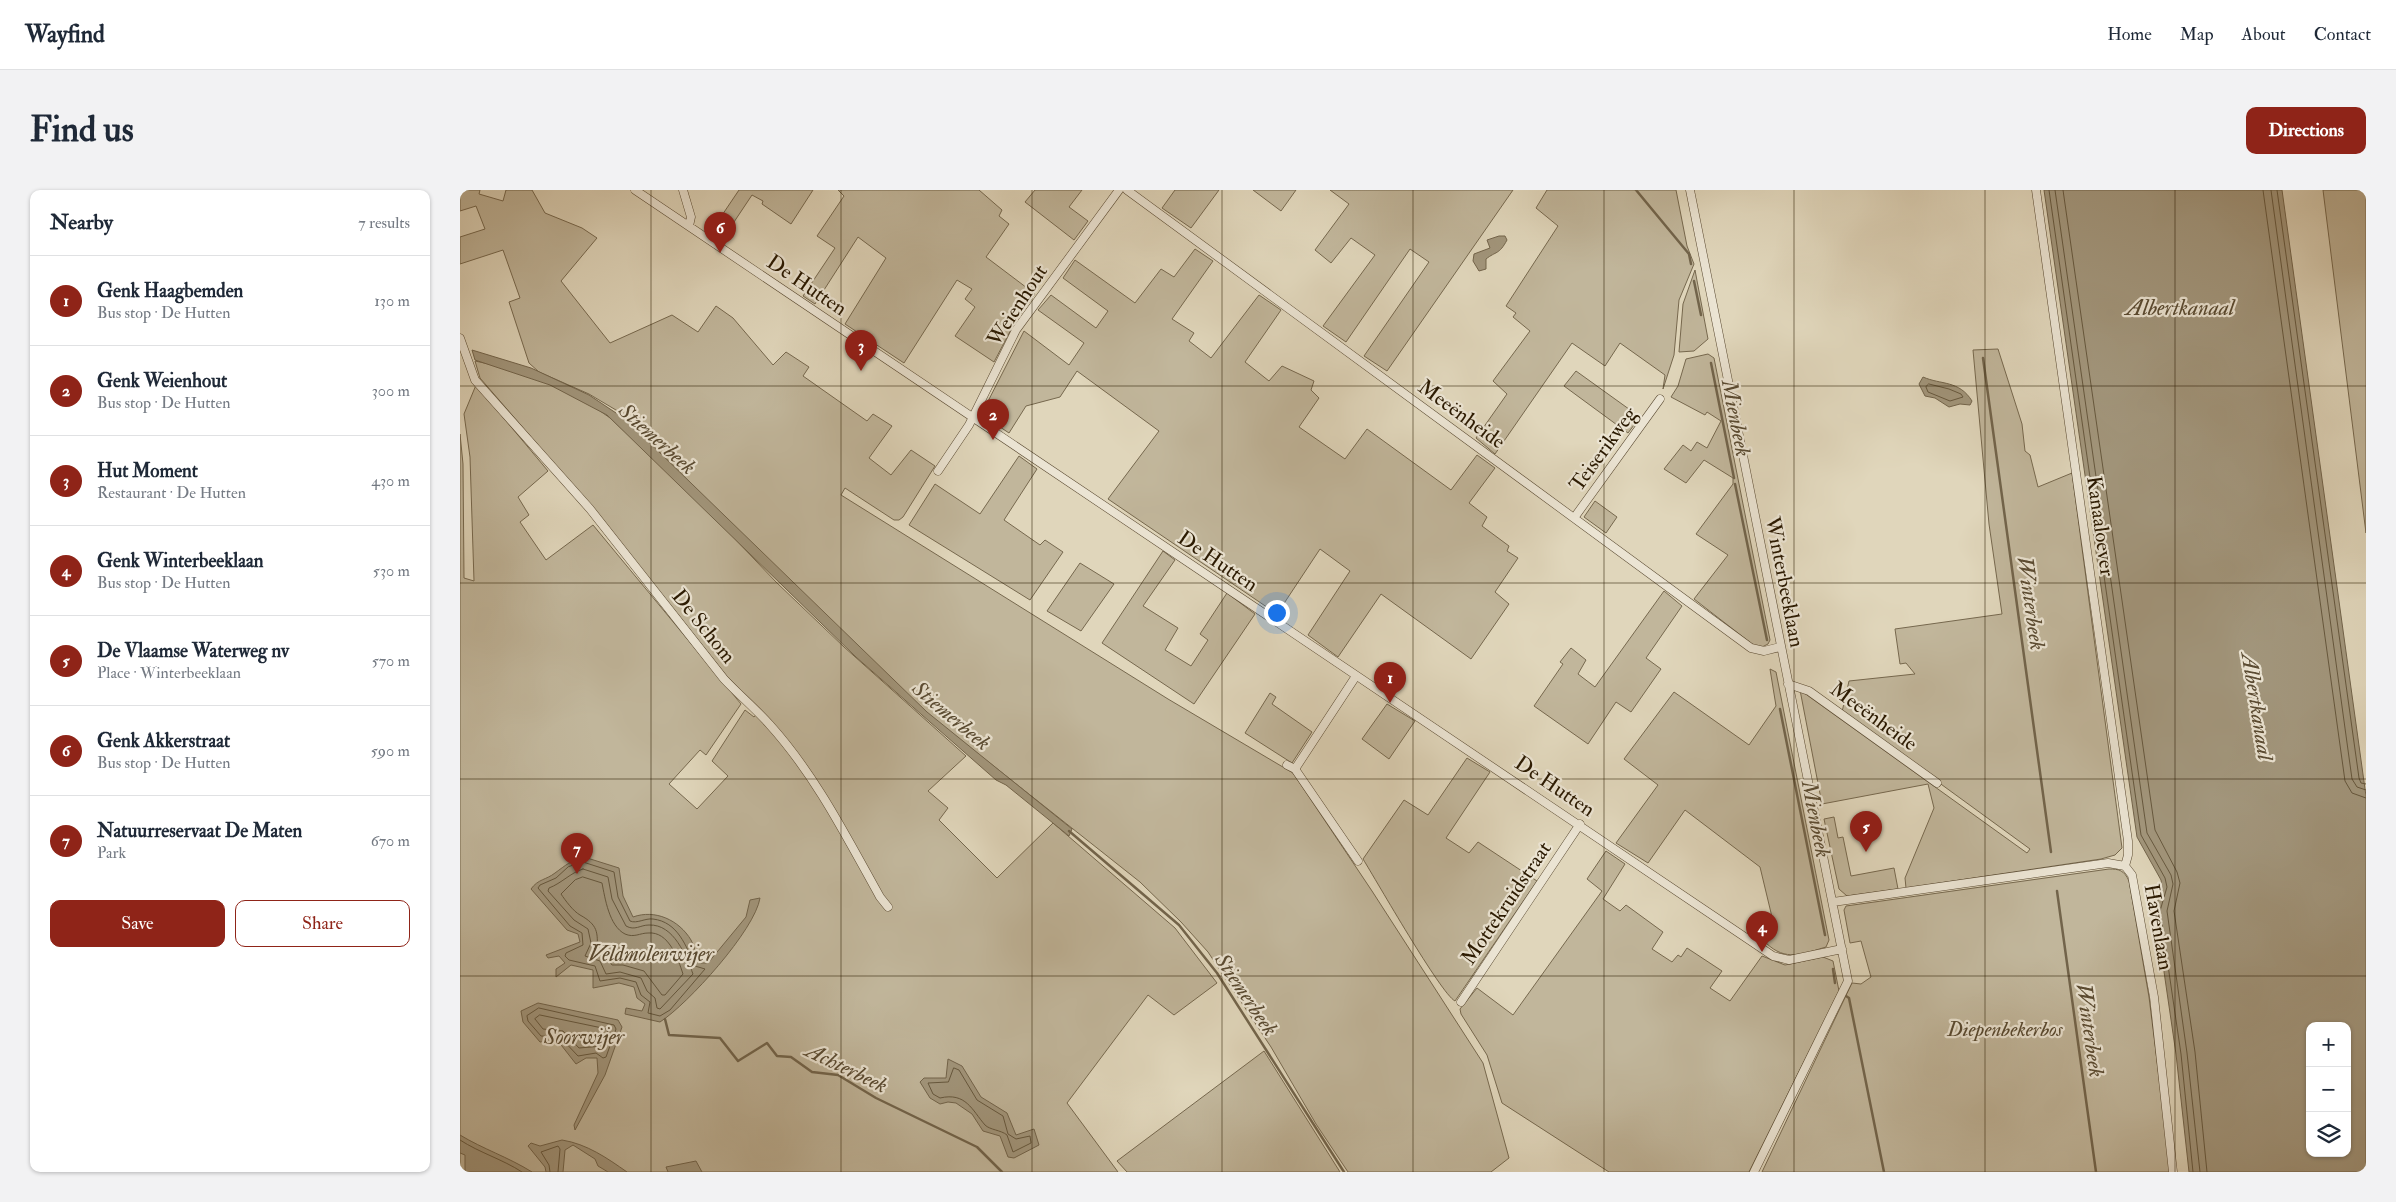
<!DOCTYPE html>
<html lang="en">
<head>
<meta charset="utf-8">
<style>
	body { margin:0; font-family:"IM FELL Double Pica",serif; background:#f2f2f3; color:#1f2937 }
	.controls { position:absolute; right:15px; bottom:15px; display:grid; overflow:hidden; border-radius:10px; box-shadow:0 1px 4px #0004 }
	.controls button { width:45px; height:45px; display:grid; place-items:center; padding:0; border:0; border-bottom:1px solid #e0e1e3; background:#fff; color:#1f2937; font:25px sans-serif }
	.you { position:absolute; left:816px; top:422px; width:18px; height:18px; margin:-12px; border:4px solid #fff; border-radius:50%; background:#1a73e8; box-shadow:0 0 0 8px #1a73e833 }
	.badge { display:grid; place-items:center; width:32px; height:32px; border-radius:50%; background:#8f2418; color:#fff; font-size:16px; font-weight:700 }
	.pin { position:absolute; translate:-50% -41px; filter:drop-shadow(0 1px 2px #0008) }
	.pin::after { content:''; position:absolute; top:26px; width:18px; height:15px; background:inherit; clip-path:polygon(0 0,100% 0,50% 100%) }
	.list { margin:0; padding:0; list-style:none }
	h2 { display:flex; justify-content:space-between; align-items:center; height:65px; margin:0; padding:0 20px; font-size:21px }
	h2 small { font-size:16px; font-weight:400; color:#747a83 }
	.list li { display:grid; grid-template-columns:32px 1fr auto; gap:15px; align-items:center; box-sizing:border-box; height:90px; padding:0 20px; border-top:1px solid #e0e1e3 }
	.list b { display:block; font-size:19px; white-space:nowrap }
	.list p { margin:0; font-size:16px; white-space:nowrap; color:#747a83 }
	.list em { font-size:16px; font-style:normal; color:#747a83 }
	.actions { display:flex; gap:10px; padding:15px 20px }
	.actions a { flex:1; padding:11px 0; border:1px solid #8f2418; border-radius:10px; text-align:center; font-size:18px; color:#8f2418 }
	.actions .main { background:#8f2418; color:#fff }
	.icon { flex:none; width:28px; height:28px; fill:none; stroke:currentColor; stroke-width:2; stroke-linecap:round; stroke-linejoin:round }
	.map { position:relative; flex:none; width:1906px; height:982px; overflow:hidden; border-radius:10px }
	header { display:flex; align-items:center; gap:30px; box-sizing:border-box; height:70px; padding:0 25px; background:#fff; border-bottom:1px solid #e0e1e3 }
	header strong { font-size:24px }
	nav { display:flex; gap:28px; margin-inline-start:auto; font-size:18px }
	.intro { display:flex; align-items:center; justify-content:space-between; box-sizing:border-box; height:120px; padding:0 30px }
	h1 { margin:0; font-size:35px }
	.button { padding:12px 22px; border-radius:10px; background:#8f2418; color:#fff; font-size:18px; font-weight:700 }
	main { display:flex; gap:30px; padding:0 30px }
	aside { flex:1; background:#fff; border-radius:10px; box-shadow:0 1px 4px #0004 }
	.map>svg:first-child { display:block }
	.green { fill:#c1b69b; stroke:#76684e }
	.water { fill:#a2967c; stroke:#72644b; fill-rule:evenodd }
	.lines { fill:none; stroke-linecap:round; stroke-linejoin:round }
	.shore { stroke:#66583e; stroke-width:1 }
	.stream { stroke:#72644b; stroke-width:2.5 }
	.minor-casing { stroke:#584830; stroke-width:9 }
	.minor { stroke:#ebe4d3; stroke-width:8 }
	.grid { fill:none; stroke:#2a1901; stroke-width:1; stroke-opacity:0.55 }
	.labels { text-anchor:middle; stroke-width:4.5; stroke-linejoin:round; paint-order:stroke }
	.street-label { font-size:21px; fill:#2a1901; stroke:#ebe4d3 }
	.park-label { font-size:21px; font-style:italic; fill:#57482f; stroke:#ebe4d3 }
	.water-label { font-size:22px; font-style:italic; fill:#5a4b32; stroke:#ebe4d3 }
</style>
</head>
<body>
<header>
<strong>Wayfind</strong>
<nav><a>Home</a><a>Map</a><a>About</a><a>Contact</a></nav>
</header>
<div class="intro"><h1>Find us</h1><a class="button">Directions</a></div>
<main>
<aside>
<h2>Nearby<small>7 results</small></h2>
<ul class="list">
<li><span class="badge">1</span><div><b>Genk Haagbemden</b><p>Bus stop · De Hutten</p></div><em>130 m</em></li>
<li><span class="badge">2</span><div><b>Genk Weienhout</b><p>Bus stop · De Hutten</p></div><em>300 m</em></li>
<li><span class="badge">3</span><div><b>Hut Moment</b><p>Restaurant · De Hutten</p></div><em>430 m</em></li>
<li><span class="badge">4</span><div><b>Genk Winterbeeklaan</b><p>Bus stop · De Hutten</p></div><em>530 m</em></li>
<li><span class="badge">5</span><div><b>De Vlaamse Waterweg nv</b><p>Place · Winterbeeklaan</p></div><em>570 m</em></li>
<li><span class="badge">6</span><div><b>Genk Akkerstraat</b><p>Bus stop · De Hutten</p></div><em>590 m</em></li>
<li><span class="badge">7</span><div><b>Natuurreservaat De Maten</b><p>Park</p></div><em>670 m</em></li>
</ul>
<div class="actions"><a class="main">Save</a><a>Share</a></div>
</aside>
<div class="map">
<svg width="1906" height="982" viewBox="0 0 1906 982">
	<rect width="100%" height="100%" fill="#e0d6bb"/>
	<filter id="stains"><feTurbulence type="fractalNoise" baseFrequency=".004" numOctaves="4"/><feColorMatrix values="0 0 0 0 .2 0 0 0 0 .09 0 0 0 0 .02 0 0 0 .5 -.17"/></filter>
	<radialGradient id="worn" r=".72"><stop offset=".6" stop-color="#630" stop-opacity="0"/><stop offset="1" stop-color="#630" stop-opacity=".3"/></radialGradient>
	<!-- green -->
	<path class="green" d="M0,0H20L19,4L43,11L46,0H72L85,23L122,38L137,48L101,91L150,153L212,125L238,142L256,116L273,128L313,175L326,162L349,177L343,186L407,231L413,224L432,236L409,268L431,285L451,260L475,276L443,327L439,330H434L385,298L381,305L708,509L833,583L912,701L1023,873L1049,968L1031,982H888L856,934L811,857L748,762L721,732L680,692L464,521L289,352L161,223L129,204L79,182L69,173L49,112L60,108L43,60L0,74V47L25,39L16,16L0,21Z
		M279,0H353L331,34L302,14L303,11L292,5L262,50L250,43Z
		M378,0H519L542,20L539,26L549,34L526,67L575,104L555,132L534,172L495,146L515,117L505,109L512,99L497,90L444,173L385,134L426,68L398,47L355,114L343,106L375,58L357,46L384,6Z
		M575,0H622L609,17L628,31L614,50L565,12Z
		M715,0H759L731,38L702,18Z
		M793,0H836L821,21Z
		M870,0H1053L927,181L904,166L969,72L950,59L886,152L863,136L915,65L891,48L871,73L855,60L889,14Z
		M1087,0H1216L1227,56L1234,74L1219,110L1214,165L1203,199L1205,185L1160,153L1145,176L1112,153L1035,264L1016,248L1047,204L1033,191L1070,141L1053,127L1056,123L1046,116L1098,36L1076,18Z
		M1863,0H1906V343Z
		M735,59L753,71L712,129L734,143L729,151L751,168L799,105L821,120L785,172L809,191L822,176L854,191L851,200L859,208L839,237L885,269L907,239L991,300L1017,265L1035,278L1009,313L1027,327L1022,336L1049,356L1047,361L1058,368L1035,402L1049,414L1011,469L921,404L878,467L848,445L890,381L860,359L817,424L648,309L699,241L617,181L600,207L566,216L549,243L525,227L523,221L564,141L609,175L624,153L578,120L591,105L636,138L648,121L603,88L615,70L675,113L701,79L714,87Z
		M1235,80L1248,149L1234,161L1219,162L1223,114Z
		M1538,159L1562,234L1565,261L1570,265L1578,297L1612,283L1662,658L1655,665L1641,669L1446,698L1445,688L1474,618L1468,594L1362,614L1340,500L1567,663L1570,659L1382,522L1389,491L1455,484L1446,473L1440,474L1435,439L1542,424L1529,334L1513,160Z
		M1248,164L1254,168L1310,450L1308,454L1302,457H1296L1234,409L1268,365L1236,344L1273,294V288L1244,270L1226,293L1204,279L1223,255L1231,261L1237,252L1247,258L1261,231L1247,222L1245,225L1211,207L1218,196L1226,169Z
		M15,171L57,180L122,208L150,228L234,306L316,392L384,457L506,566L468,601L488,618L479,630L537,688L593,633L715,738L757,793L714,825L688,805L607,913L658,982H0V244L3,274L4,388L14,391L10,267L4,224L16,195L88,281L58,307L69,325L60,332L86,370L133,335L281,514L246,565L240,560L209,594L237,619L268,586L252,571L285,520L294,527L300,520L266,485L136,322L20,188Z
		M1116,181L1180,227L1168,243L1104,196Z
		M559,266L577,279L544,330L580,355L585,350L603,362L570,410L449,335L475,294L520,324Z
		M1135,311L1157,327L1146,343L1124,327Z
		M703,361L715,370L683,416L718,438L705,460L731,476L748,450L740,444L767,403L795,424L734,514L642,453Z
		M620,373L654,394L621,441L587,421Z
		M1204,401L1222,416L1186,468L1201,479L1171,522L1156,512L1128,554L1074,516L1103,474L1100,472L1111,458L1126,470L1118,484L1135,497Z
		M1310,479L1316,482L1369,750L1366,757C1342,764 1326,772 1306,753L1311,740L1312,727L1300,677L1225,620L1188,673L1156,653L1198,595L1164,569L1214,502L1289,555L1316,516Z
		M810,503L816,507L812,514L852,542L832,573L785,543Z
		M927,514L955,531L929,569L902,549Z
		M1007,568L1030,582L986,648L1009,663L1018,652L1077,691L995,811C981,804 916,690 903,669L944,610L968,625Z
		M1374,627L1378,648L1383,647L1391,686L1434,678L1438,699L1387,706L1379,699L1364,629Z
		M1146,661L1165,674L1143,709L1160,721L1166,715L1203,742L1192,759L1212,772L1218,765L1221,767L1227,758L1262,781L1250,798L1270,811L1302,766L1325,775L1363,767L1373,771L1379,801L1289,982H1149L1042,913L1027,865L1001,824L1000,819L1017,798L1053,825L1142,701L1127,689Z
		M1649,679C1659,679 1664,680 1669,691L1689,807L1711,982H1302L1392,793L1401,794L1411,787L1401,751L1390,753L1384,720L1386,716Z
		M804,861L880,982H667L657,971Z"/>
	<!-- water -->
	<path class="water" d="M1584,0H1822L1906,606V982H1729L1716,864L1695,720L1702,697L1701,690L1677,647ZM1850,836H1887V963H1850Z
		M1039,46H1045L1047,50C1039,65 1036,61 1026,69V79L1019,81L1013,71L1014,64L1030,58L1027,50Z
		M12,160L71,178L129,205L165,229L467,522L612,639L609,646L546,595L536,590L396,467L147,225L90,195L15,170Z
		M1463,187C1481,195 1499,190 1512,211L1510,215L1500,214L1489,217L1475,208L1465,206L1459,194Z
		M124,667L159,678L163,706L173,727C195,719 219,730 231,750C235,757 236,766 239,773H248L286,727L290,710L300,708C295,740 228,814 200,832L165,824L166,818L182,821L185,814L177,808L174,797L159,793L133,798V780L111,775L96,787V779L105,773L99,766L88,768L86,765L120,752L118,744L107,740L71,699C78,689 86,690 95,683C106,675 110,671 124,667Z
		M78,813L158,830L162,837L145,885L115,940L114,935L138,883L137,868H126L116,874L98,851L80,852L63,832L61,821Z
		M488,869L502,876L521,907L547,923L556,945L574,939L579,955L554,968L548,967L540,946L523,941L512,924L496,913L488,912L480,914L470,908L460,892L464,888H486Z
		M0,945C23,959 48,967 72,982H5V965L0,963Z
		M102,950C127,954 147,968 167,982H148L138,976L135,969L113,955L105,960L103,982H86L85,977L68,956L71,953L80,956Z
		M236,971L242,982H208L206,977Z"/>
	<g class="lines">
		<!-- shore -->
		<path class="shore" d="M1589,0L1681,645L1705,688L1707,697L1700,721L1721,864L1733,982
			M1595,0L1687,643L1711,685L1713,694L1707,721L1727,863L1740,982
			M1603,0L1695,640L1717,682L1720,693L1714,721L1735,862L1747,982
			M1803,0L1885,591L1892,603L1906,608
			M1811,0L1892,589L1897,597L1906,600
			M1817,0L1899,588L1901,593L1906,594
			M1469,194L1489,199L1501,204L1503,207L1490,211L1468,202L1466,197Z
			M123,672L154,682L158,707L170,731C177,734 185,728 193,729C218,732 226,756 235,776L245,779L210,820L200,826L188,823L190,812L181,805L176,792L160,788L140,791L135,776L109,770L105,766L106,763L123,755L122,743L110,736L78,698L80,695L96,688L108,677Z
			M123,679L148,687L152,709L166,736C175,741 180,735 189,735C214,734 226,766 233,784L200,819L197,818L195,808L187,801L181,788L160,782L146,784L140,771L125,766L131,753L128,739L114,730L88,701L89,698C102,693 110,683 123,679Z
			M123,687L142,693C145,708 149,736 165,744C174,748 180,743 188,743C209,741 218,769 223,784L205,805H202L184,781L163,775H152L146,767L137,761C138,742 138,735 120,725C113,721 105,710 101,704L115,690Z
			M79,818L154,835L156,839L146,867L143,868L136,863L118,866L100,847L81,846L68,831L67,826Z
			M80,825L147,839L148,842L143,856L119,858L103,841L83,839L75,829Z
			M494,878L499,880L517,910L543,926L548,944L556,949L570,946L571,953L553,962L547,945C541,940 530,940 525,935C512,920 506,902 480,908L473,904L468,893L488,892Z
			M0,950C20,963 42,969 62,982
			M90,982L89,975L81,962L98,956L100,959L98,982"/>
		<!-- stream -->
		<path class="stream" d="M1176,0L1229,64L1231,74
			M1234,91L1241,125
			M1523,168L1591,662
			M1251,173L1274,288
			M1275,294L1307,450
			M1320,519L1365,745
			M609,641L719,735L757,783L884,982
			M1597,701L1636,982
			M1373,779L1375,793
			M1386,806L1389,808L1424,982
			M205,829L209,845L260,848L278,871L307,853L317,866L331,867L352,882L378,885L416,908L517,957L542,982"/>
		<defs>
			<path id="minor" d="M175,0L1313,766L1329,770L1382,759
				M223,0L231,27L229,36
				M667,0L1291,458L1304,461L1320,457
				M1230,0L1388,791L1294,982
				M1576,0L1668,651V665L1665,676
				M0,148L15,190L130,319L264,489C279,505 296,519 310,535C356,586 387,648 420,707L428,717
				M478,281L509,235L556,140L659,0
				M1114,328L1200,209
				M1328,494L1349,501L1477,593
				M827,575L835,579L898,671
				M835,579L896,486
				M1373,712L1648,673L1665,676L1672,685L1694,807L1713,982
				M1001,812L1120,634"/>
		</defs>
		<!-- minor casing -->
		<use href="#minor" class="minor-casing"/>
		<!-- minor -->
		<use href="#minor" class="minor"/>
	</g>
	<!-- grid -->
	<path class="grid" d="M191,0V982M381,0V982M572,0V982M762,0V982M953,0V982M1144,0V982M1334,0V982M1525,0V982M1715,0V982M0,196H1906M0,393H1906M0,589H1906M0,786H1906"/>
	<g class="labels">
		<!-- street labels -->
		<g class="street-label">
			<text transform="translate(347 95) rotate(34)" y="7">De Hutten</text>
			<text transform="translate(557 115) rotate(-57)" y="7">Weienhout</text>
			<text transform="translate(1002 224) rotate(36)" y="7">Meeënheide</text>
			<text transform="translate(1143 259) rotate(-54)" y="7">Teiserikweg</text>
			<text transform="translate(1641 336) rotate(82)" y="7">Kanaaloever</text>
			<text transform="translate(758 371) rotate(34)" y="7">De Hutten</text>
			<text transform="translate(1325 392) rotate(79)" y="7">Winterbeeklaan</text>
			<text transform="translate(244 436) rotate(51)" y="7">De Schom</text>
			<text transform="translate(1414 526) rotate(36)" y="7">Meeënheide</text>
			<text transform="translate(1095 596) rotate(34)" y="7">De Hutten</text>
			<text transform="translate(1046 713) rotate(-56)" y="7">Mottekruidstraat</text>
			<text transform="translate(1699 737) rotate(80)" y="7">Havenlaan</text>
		</g>
		<!-- park labels -->
		<g class="park-label">
			<text x="1545" y="846">Diepenbekerbos</text>
		</g>
		<!-- water labels -->
		<g class="water-label">
			<text x="1720" y="125">Albertkanaal</text>
			<text transform="translate(1277 228) rotate(79)" y="8">Mienbeek</text>
			<text transform="translate(198 248) rotate(42)" y="8">Stiemerbeek</text>
			<text transform="translate(1572 413) rotate(82)" y="8">Winterbeek</text>
			<text transform="translate(1798 516) rotate(81)" y="8">Albertkanaal</text>
			<text transform="translate(492 525) rotate(40)" y="8">Stiemerbeek</text>
			<text transform="translate(1357 629) rotate(79)" y="8">Mienbeek</text>
			<text x="191" y="771">Veldmolenwijer</text>
			<text transform="translate(787 804) rotate(56)" y="8">Stiemerbeek</text>
			<text transform="translate(1631 840) rotate(82)" y="8">Winterbeek</text>
			<text x="124" y="854">Soorwijer</text>
			<text transform="translate(387 877) rotate(26)" y="8">Achterbeek</text>
		</g>
	</g>
	<rect width="100%" height="100%" filter="url(#stains)"/>
	<rect width="100%" height="100%" fill="url(#worn)"/>
</svg>
<div class="controls">
<button>+</button>
<button>−</button>
<button><svg class="icon" aria-label="layers" viewBox="0 0 24 24"><path d="M12 4l9 5-9 5-9-5zM3 14l9 5 9-5"/></svg></button>
</div>
<div class="you"></div>
<div class="pin badge" style="left:930px;top:513px">1</div>
<div class="pin badge" style="left:533px;top:250px">2</div>
<div class="pin badge" style="left:401px;top:181px">3</div>
<div class="pin badge" style="left:1302px;top:762px">4</div>
<div class="pin badge" style="left:1406px;top:662px">5</div>
<div class="pin badge" style="left:260px;top:63px">6</div>
<div class="pin badge" style="left:117px;top:684px">7</div>
</div>
</main>
</body>
</html>
